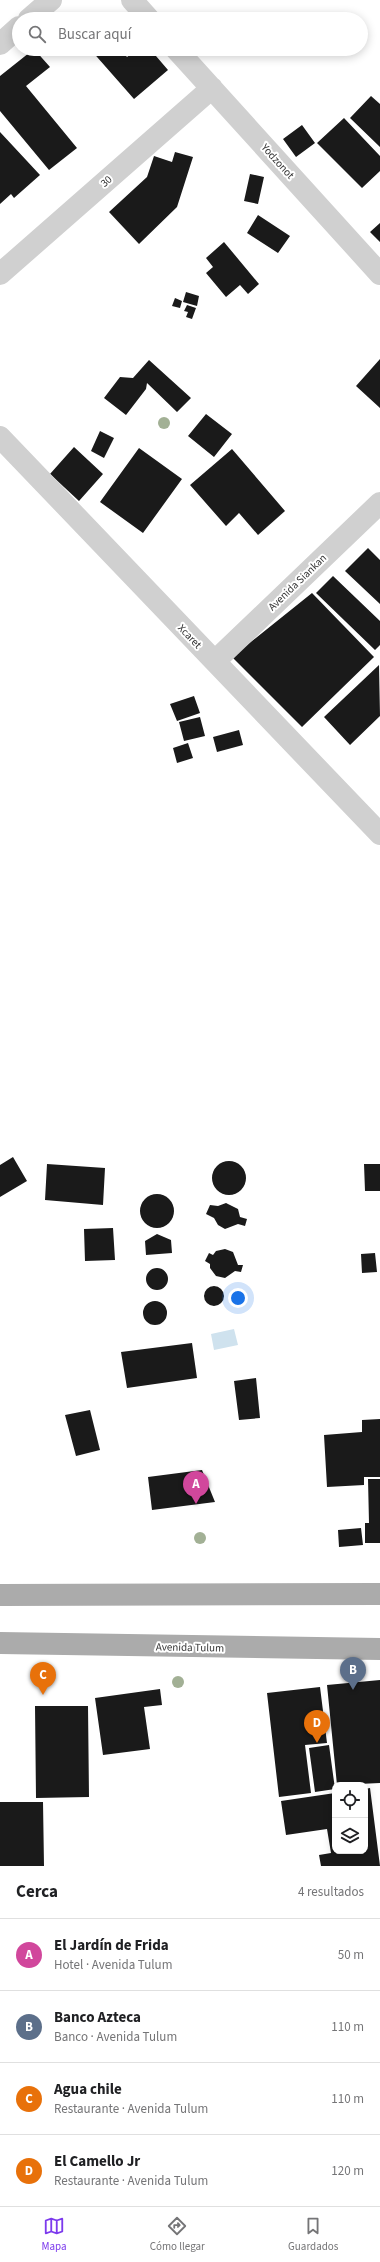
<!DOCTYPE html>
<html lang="es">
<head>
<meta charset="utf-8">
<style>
	body { margin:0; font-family:"Source Sans 3",sans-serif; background:#f2f2f2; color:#202124 }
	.controls { position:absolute; right:12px; bottom:12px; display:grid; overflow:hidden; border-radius:8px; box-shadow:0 2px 10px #0003 }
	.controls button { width:36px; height:36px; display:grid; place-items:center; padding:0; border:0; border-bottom:1px solid #e0e0e0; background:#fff; color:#202124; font:20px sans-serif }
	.you { position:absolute; left:238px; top:1298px; width:14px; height:14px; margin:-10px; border:3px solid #fff; border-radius:50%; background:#1a73e8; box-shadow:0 0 0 6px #1a73e833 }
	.badge { display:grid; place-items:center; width:26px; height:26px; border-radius:50%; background:#7c3aed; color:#fff; font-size:13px; font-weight:700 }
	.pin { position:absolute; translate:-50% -33px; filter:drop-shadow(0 1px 2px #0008) }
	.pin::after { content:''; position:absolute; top:21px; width:14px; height:12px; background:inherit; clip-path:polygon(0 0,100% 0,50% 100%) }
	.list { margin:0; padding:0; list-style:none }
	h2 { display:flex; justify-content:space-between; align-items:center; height:52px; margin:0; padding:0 16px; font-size:17px }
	h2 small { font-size:13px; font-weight:400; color:#757577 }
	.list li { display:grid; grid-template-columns:26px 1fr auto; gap:12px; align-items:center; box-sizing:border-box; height:72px; padding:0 16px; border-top:1px solid #e0e0e0 }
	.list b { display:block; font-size:15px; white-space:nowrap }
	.list p { margin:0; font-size:13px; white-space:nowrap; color:#757577 }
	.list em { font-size:13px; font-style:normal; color:#757577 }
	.icon { flex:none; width:22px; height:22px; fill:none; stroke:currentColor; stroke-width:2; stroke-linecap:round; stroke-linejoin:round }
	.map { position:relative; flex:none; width:380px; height:1866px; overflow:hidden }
	.search { position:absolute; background:#fff; box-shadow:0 2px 10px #0003; left:12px; right:12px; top:12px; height:44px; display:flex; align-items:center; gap:10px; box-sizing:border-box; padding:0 14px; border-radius:22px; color:#757577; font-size:15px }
	.sheet { height:340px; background:#fff }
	nav { display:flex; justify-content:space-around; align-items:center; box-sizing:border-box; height:56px; border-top:1px solid #e0e0e0; background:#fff; font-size:11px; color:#757577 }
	nav a { display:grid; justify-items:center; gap:2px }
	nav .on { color:#7c3aed }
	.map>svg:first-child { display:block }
	.water { fill:#cfe2ee }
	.building { fill:#1a1a1a }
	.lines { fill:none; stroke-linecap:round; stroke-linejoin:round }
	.minor { stroke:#d0d0d0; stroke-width:22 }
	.tertiary { stroke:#d0d0d0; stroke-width:22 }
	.primary { stroke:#ababab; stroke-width:22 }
	.tree { fill:#a2b095 }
	.labels { text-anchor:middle; stroke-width:4; stroke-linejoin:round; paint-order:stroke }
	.street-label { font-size:11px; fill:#333; stroke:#fff }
</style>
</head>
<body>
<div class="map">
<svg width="380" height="1866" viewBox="0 0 380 1866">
	<rect width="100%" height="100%" fill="#fff"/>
	<!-- water -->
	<path class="water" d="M234,1329L238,1345L214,1350L211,1334Z"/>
	<!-- building -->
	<path class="building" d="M34,49L50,67L26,86L77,148L49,170L0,111V76Z
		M90,49H120L127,57L137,49H150L168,70L134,99Z
		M371,96L380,104V147L350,118Z
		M344,118L380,156V171L362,188L317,143Z
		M302,125L315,143L296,157L283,139Z
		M0,132L40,175L14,198L11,194L0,204Z
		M175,152L193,157L177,207L139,244L109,212L147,177L154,156L172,162Z
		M250,174L264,177L258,204L244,201Z
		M258,215L290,236L278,253L247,233Z
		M380,223V242L370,232Z
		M224,242L259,284L248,294L240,285L226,297L206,273L213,267L206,258Z
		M186,292L199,296L197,306L183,302Z
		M175,298L182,301L180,308L172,306Z
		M187,305L196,308L192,319L186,317L188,312L184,311Z
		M380,359V408L356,386Z
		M149,360L191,398L177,412L147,383L146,389L126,415L104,398L120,377L133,378Z
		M206,414L232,434L214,457L188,436Z
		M100,431L114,438L104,458L91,451Z
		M74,447L103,474L79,501L50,474Z
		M139,448L182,479L143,533L100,502Z
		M232,449L285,511L258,535L239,513L226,526L190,485Z
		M368,548L380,560V604L345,571Z
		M333,576L380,621V645L375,650L316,593Z
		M312,593L374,657L302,727L232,657Z
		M379,665L380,716L350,745L324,717Z
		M194,696L200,713L177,721L170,704Z
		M200,717L205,736L184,741L179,722Z
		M239,730L243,745L217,752L213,737Z
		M188,743L193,758L177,763L173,748Z
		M13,1157L27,1181L0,1197V1165Z
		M212 1178a17 17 0 1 1 34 0a17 17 0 1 1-34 0Z
		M47,1164L105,1168L103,1205L45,1200Z
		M364,1164H380V1191H365Z
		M140 1211a17 17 0 1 1 34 0a17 17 0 1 1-34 0Z
		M226,1203L238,1209L240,1217L247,1219L245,1226L238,1224L225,1229L218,1225L214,1218L206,1214L210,1205L218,1206Z
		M113,1228L115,1260L85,1261L84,1229Z
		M157,1234L171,1240L172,1253L146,1255L145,1241Z
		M225,1249L233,1252L238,1265H243L241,1272L235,1271L225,1278L216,1276L210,1268V1264L205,1261L209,1253L213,1255L216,1251Z
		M375,1253L377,1272L362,1273L361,1254Z
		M146 1279a11 11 0 1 1 22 0a11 11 0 1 1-22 0Z
		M204 1296a10 10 0 1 1 20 0a10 10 0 1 1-20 0Z
		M143 1313a12 12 0 1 1 24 0a12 12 0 1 1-24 0Z
		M192,1343L197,1378L127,1388L121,1352Z
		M256,1378L260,1418L239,1420L234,1381Z
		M90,1410L100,1450L76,1456L65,1415Z
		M380,1419V1477H364V1485L327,1487L324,1435L362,1432V1420Z
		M202,1470L215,1502L152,1510L148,1477Z
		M368,1479H380V1543H365V1523H369Z
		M361,1528L363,1545L339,1547L338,1530Z
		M380,1680V1783L337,1785L327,1685Z
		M320,1687L327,1743L305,1745L311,1793L279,1797L267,1693Z
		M160,1689L162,1705L144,1707L150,1749L103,1755L95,1698Z
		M35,1706H88L89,1797L36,1798Z
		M329,1745L335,1789L315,1792L309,1748Z
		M370,1788L380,1866H321L319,1855L331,1853L327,1829L286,1835L281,1801L335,1793V1851H365V1789Z
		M0,1802H43L44,1866H0Z"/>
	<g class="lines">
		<!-- minor -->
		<path class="minor" d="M132,0L149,19
			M176,49L380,274
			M0,274L212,88
			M0,437L380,834
			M215,661L380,503"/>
		<!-- tertiary -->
		<path class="tertiary" d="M29,19L51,0
			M0,44L19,27"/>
		<!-- primary -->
		<path class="primary" d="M0,1595L380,1594
			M0,1643L380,1649"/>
	</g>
	<!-- trees -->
	<g class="tree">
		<circle cx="164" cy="423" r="6"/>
		<circle cx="200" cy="1538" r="6"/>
		<circle cx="178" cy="1682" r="6"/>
	</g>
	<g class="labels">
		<!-- street labels -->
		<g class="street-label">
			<text transform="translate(278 161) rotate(48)" y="4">Yodzonot</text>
			<text transform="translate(106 181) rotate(-41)" y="4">30</text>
			<text transform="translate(297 582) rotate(-44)" y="4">Avenida Siankan</text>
			<text transform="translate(190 636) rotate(46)" y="4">Xcaret</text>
			<text transform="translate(190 1647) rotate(1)" y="4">Avenida Tulum</text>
		</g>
	</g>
</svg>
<div class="controls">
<button><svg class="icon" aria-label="locate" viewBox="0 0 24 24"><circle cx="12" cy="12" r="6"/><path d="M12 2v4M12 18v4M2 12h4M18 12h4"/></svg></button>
<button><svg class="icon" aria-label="layers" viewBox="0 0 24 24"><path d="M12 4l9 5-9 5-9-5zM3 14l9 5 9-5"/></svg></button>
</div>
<div class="you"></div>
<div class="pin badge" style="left:196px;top:1504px;background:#d1479c">A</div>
<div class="pin badge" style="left:353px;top:1690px;background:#5c6f8a">B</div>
<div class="pin badge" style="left:43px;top:1695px;background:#e8710a">C</div>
<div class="pin badge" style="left:317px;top:1743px;background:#e8710a">D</div>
<div class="search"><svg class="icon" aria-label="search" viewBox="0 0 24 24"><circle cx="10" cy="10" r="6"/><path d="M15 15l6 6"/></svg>Buscar aquí</div>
</div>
<section class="sheet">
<h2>Cerca<small>4 resultados</small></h2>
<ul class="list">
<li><span class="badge" style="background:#d1479c">A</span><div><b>El Jardín de Frida</b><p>Hotel · Avenida Tulum</p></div><em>50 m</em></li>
<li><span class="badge" style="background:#5c6f8a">B</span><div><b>Banco Azteca</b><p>Banco · Avenida Tulum</p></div><em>110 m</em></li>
<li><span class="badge" style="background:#e8710a">C</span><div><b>Agua chile</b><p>Restaurante · Avenida Tulum</p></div><em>110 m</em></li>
<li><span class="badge" style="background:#e8710a">D</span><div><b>El Camello Jr</b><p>Restaurante · Avenida Tulum</p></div><em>120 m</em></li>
</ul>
</section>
<nav>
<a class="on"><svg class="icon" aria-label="map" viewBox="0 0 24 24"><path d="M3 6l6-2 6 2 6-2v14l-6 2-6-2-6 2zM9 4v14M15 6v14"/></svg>Mapa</a>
<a><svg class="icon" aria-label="directions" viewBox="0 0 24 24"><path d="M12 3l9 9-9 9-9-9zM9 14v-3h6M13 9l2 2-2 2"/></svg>Cómo llegar</a>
<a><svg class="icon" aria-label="saved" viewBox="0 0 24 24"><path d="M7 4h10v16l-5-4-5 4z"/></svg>Guardados</a>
</nav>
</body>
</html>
